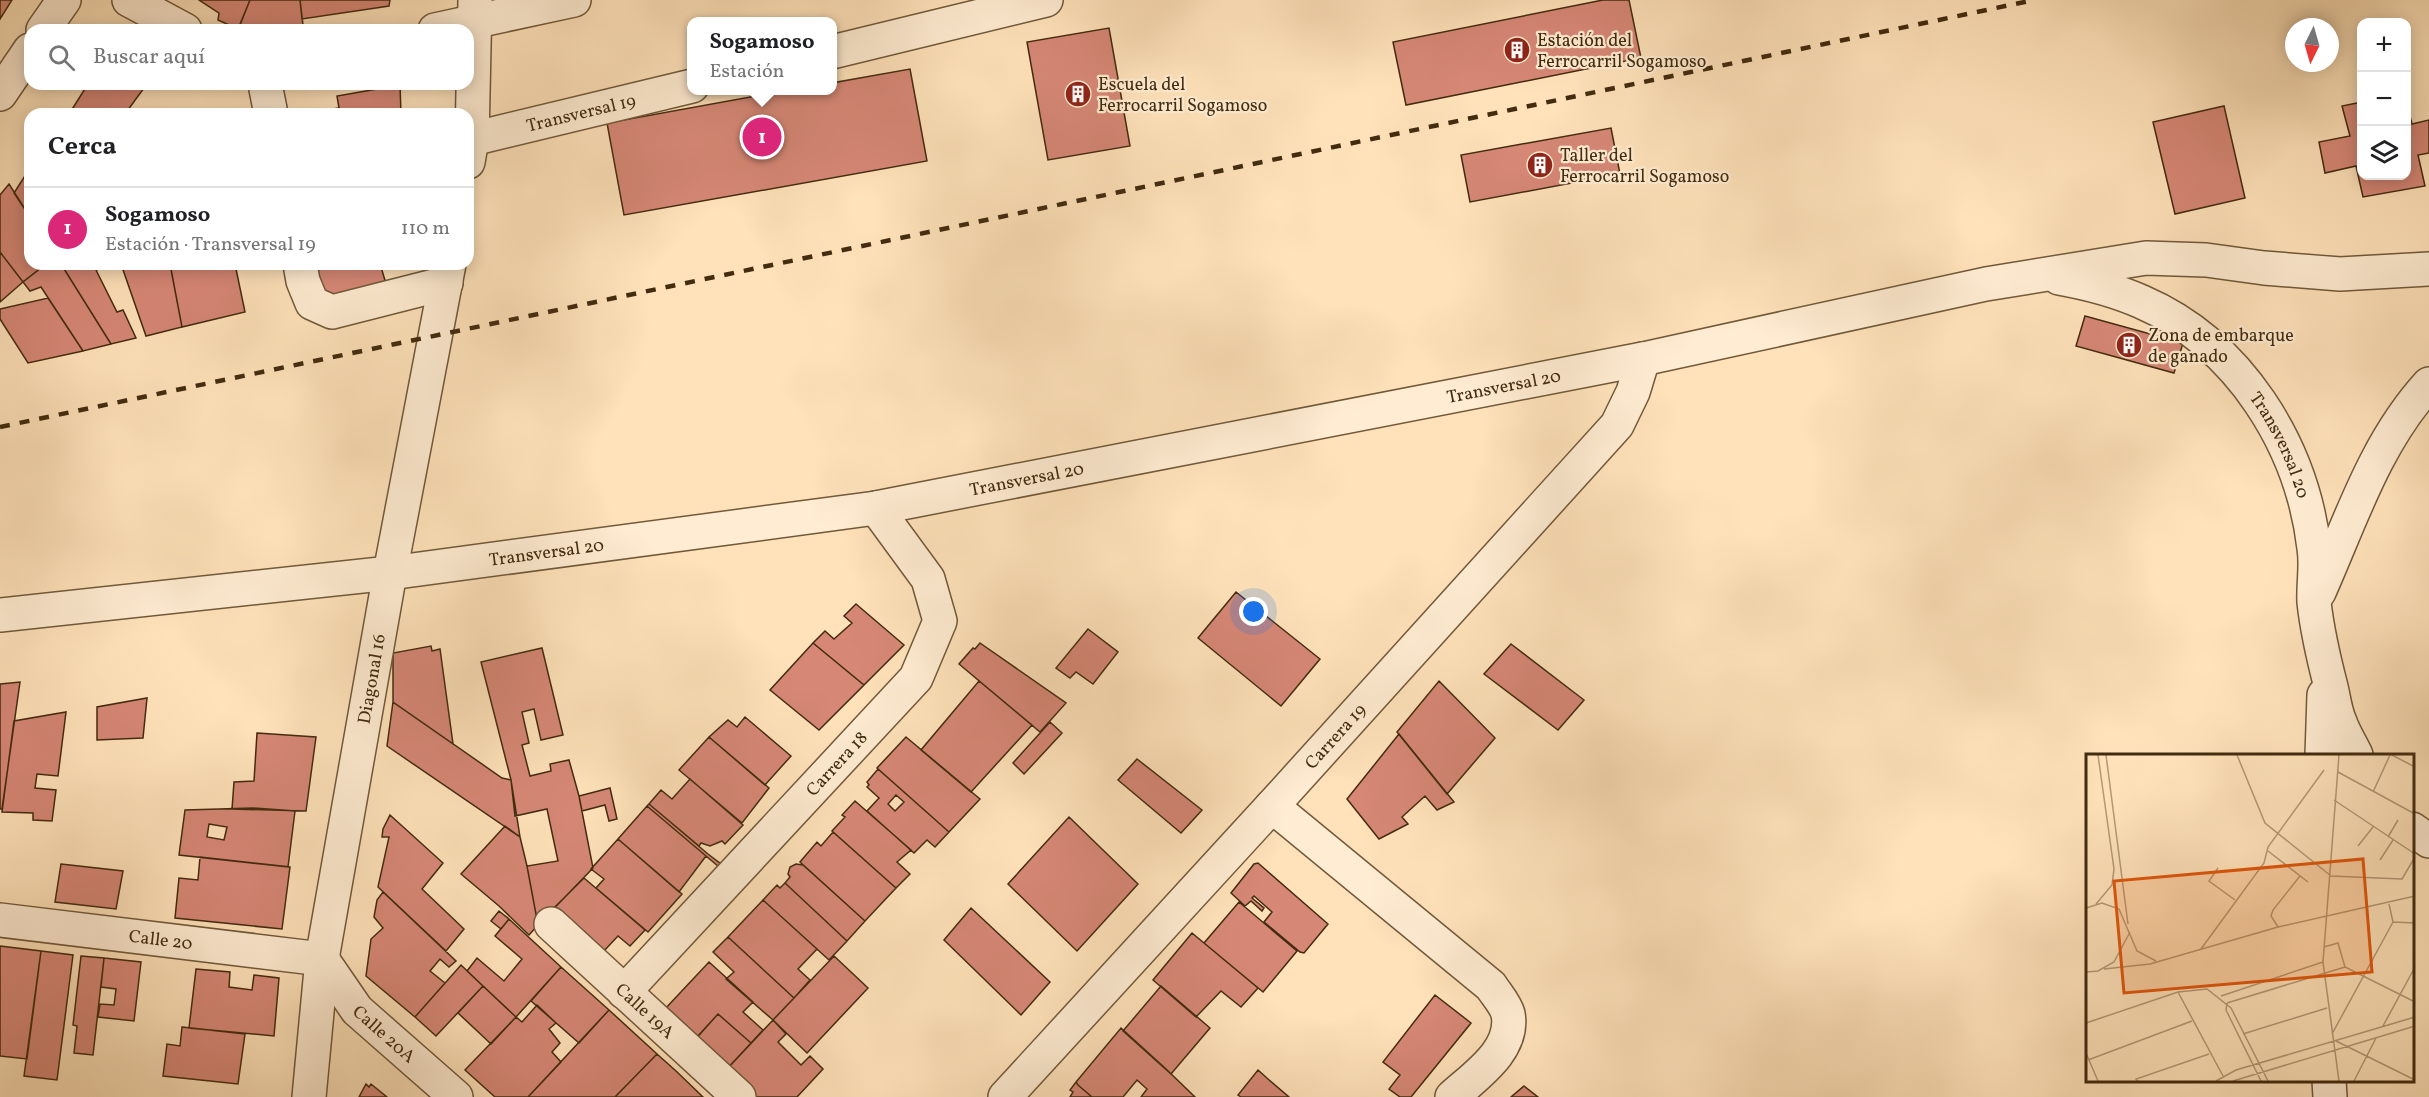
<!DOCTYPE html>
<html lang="es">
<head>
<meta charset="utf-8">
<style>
	body { margin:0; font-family:Vollkorn,serif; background:#f6f6f6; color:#202124 }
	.controls { position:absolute; right:18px; top:18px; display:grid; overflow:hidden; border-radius:12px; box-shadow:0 3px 15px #0003 }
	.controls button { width:54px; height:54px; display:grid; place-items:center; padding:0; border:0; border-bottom:2px solid #e0e0e0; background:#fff; color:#202124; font:30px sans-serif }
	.compass { position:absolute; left:2285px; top:18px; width:54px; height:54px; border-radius:50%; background:#fff; box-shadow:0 3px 15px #0003; rotate:185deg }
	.you { position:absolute; left:1254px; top:612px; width:21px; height:21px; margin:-15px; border:4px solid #fff; border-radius:50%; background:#1a73e8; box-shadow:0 0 0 9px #1a73e833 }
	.badge { display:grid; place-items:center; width:39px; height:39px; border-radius:50%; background:#db2777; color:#fff; font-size:20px; font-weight:700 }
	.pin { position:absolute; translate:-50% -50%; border:3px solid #fff; box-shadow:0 2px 6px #0006 }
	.popup { position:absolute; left:687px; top:17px; width:150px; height:78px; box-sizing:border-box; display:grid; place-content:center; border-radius:12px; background:#fff; filter:drop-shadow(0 2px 4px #0005); font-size:20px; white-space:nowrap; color:#757577 }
	.popup b { font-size:22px; color:#202124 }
	.popup::after { content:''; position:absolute; left:50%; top:100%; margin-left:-12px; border:12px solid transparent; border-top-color:#fff }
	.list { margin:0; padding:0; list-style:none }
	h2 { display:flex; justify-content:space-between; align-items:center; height:78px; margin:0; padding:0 24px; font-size:26px }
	h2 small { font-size:20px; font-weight:400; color:#757577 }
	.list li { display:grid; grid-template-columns:39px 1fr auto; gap:18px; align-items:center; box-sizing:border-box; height:84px; padding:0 24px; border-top:2px solid #e0e0e0 }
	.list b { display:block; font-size:22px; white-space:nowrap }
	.list p { margin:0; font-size:20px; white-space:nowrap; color:#757577 }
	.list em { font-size:20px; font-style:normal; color:#757577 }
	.icon { flex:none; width:33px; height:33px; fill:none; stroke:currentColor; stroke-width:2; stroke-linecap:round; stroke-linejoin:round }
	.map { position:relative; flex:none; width:2429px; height:1097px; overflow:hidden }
	.search { position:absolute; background:#fff; box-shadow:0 3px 15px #0003; left:24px; top:24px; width:450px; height:66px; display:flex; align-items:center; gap:15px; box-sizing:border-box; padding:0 21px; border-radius:18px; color:#757577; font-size:22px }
	.panel { position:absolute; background:#fff; box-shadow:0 3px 15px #0003; left:24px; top:108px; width:450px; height:162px; border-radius:18px }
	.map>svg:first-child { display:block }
	.building { fill:#d68776; stroke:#422b0f; stroke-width:1.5; fill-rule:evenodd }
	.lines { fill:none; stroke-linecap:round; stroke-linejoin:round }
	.minor-casing { stroke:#71593a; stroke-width:36 }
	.minor { stroke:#ffecd2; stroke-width:33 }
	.rail { stroke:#422b0f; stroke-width:4.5; stroke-dasharray:10 10; stroke-linecap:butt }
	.labels { text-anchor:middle; stroke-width:4.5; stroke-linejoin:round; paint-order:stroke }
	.poi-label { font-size:18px; fill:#422b0f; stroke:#ffecd2; text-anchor:start }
	.street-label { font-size:18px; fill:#422b0f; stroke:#ffecd2 }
	.inset-road { fill:none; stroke:#b39976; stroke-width:1.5 }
	.view { fill:#e0570c; fill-opacity:0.15; stroke:#e0570c; stroke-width:3 }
	.inset-edge { fill:none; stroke:#422b0f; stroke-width:3 }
</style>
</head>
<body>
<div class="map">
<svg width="2429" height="1097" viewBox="0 0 2429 1097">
	<rect width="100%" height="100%" fill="#ffe2ba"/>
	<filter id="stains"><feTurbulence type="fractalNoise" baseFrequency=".00333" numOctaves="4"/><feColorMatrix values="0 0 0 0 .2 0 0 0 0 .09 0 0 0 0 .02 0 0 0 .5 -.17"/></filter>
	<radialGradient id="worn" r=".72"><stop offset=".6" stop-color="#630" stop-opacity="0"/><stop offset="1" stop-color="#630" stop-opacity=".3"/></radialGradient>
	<!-- building -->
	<path class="building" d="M0,0H12L0,19Z
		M199,0H250L238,29L218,20L219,13Z
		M250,0H300L303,25L274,30H238Z
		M300,0H390L389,6L302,19Z
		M1603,0H1629L1641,58L1406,105L1393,42Z
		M1109,28L1130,146L1048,160L1027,42Z
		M910,69L927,161L624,215L607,123L789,90H832V83Z
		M88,84H138L144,88L125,114H69Z
		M400,85L401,114H340L337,96Z
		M2406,101L2412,124L2429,120V153L2418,155L2425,186L2363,197L2356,166L2325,173L2319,142L2350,136L2342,106L2362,102V176H2406Z
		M2224,106L2245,198L2175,214L2153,122Z
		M339,108L340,114H307Z
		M1611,128L1620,174L1470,202L1461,155Z
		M30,168V217L14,193Z
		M9,184L30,217V264H46L23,282L0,252V195Z
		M0,252L23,282L0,302Z
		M46,264H61L111,344L83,351L41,287L30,291L23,282Z
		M61,264H113L96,270L117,312L123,310L136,338L111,344Z
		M121,264H170L182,327L146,336Z
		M170,264H235L245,312L182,327Z
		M320,264H392L381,267L387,287L316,299L312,286Z
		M48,298L83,351L28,363L0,319V309Z
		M2085,316L2183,343L2174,373L2076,346Z
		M1236,592L1320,659L1281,706L1198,638Z
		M856,604L904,645L864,685L813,643L825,631L834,639L852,623L844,616Z
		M1088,629L1118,652L1093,684L1076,672L1070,678L1056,668Z
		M813,643L864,685L819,730L770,690Z
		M980,643L1066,703L1040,732L959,664L973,648L975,649Z
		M1511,644L1584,700L1558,730L1484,674Z
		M431,646L432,651L440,649L453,744L393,702V653Z
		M542,648L563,735L541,740L534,709L522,712L529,743L522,745L530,776L551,771L550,764L569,760L579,796L593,868L538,925L527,866L558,861L547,809L515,816L511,780L481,662Z
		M979,681L1032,725L971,792L921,750Z
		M1439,681L1495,738L1447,794L1397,732Z
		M20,682L2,809H0V684Z
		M147,698L143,738L97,740V707Z
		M393,702L502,778L511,780L520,837L387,746Z
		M66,712L58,776L37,774L35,788L56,790L52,821L33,820V813L2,812L14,721Z
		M745,717L791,756L765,785L709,737L728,720L737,727Z
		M1050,722L1062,733L1024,774L1013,763Z
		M257,733L316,737L306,811L232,809L234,782L254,781Z
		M1399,734L1454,802L1437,810L1425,796L1402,817L1408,824L1379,839L1347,799Z
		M709,737L769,788L742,823L679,770Z
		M906,737L980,799L949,832L877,768Z
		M1137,759L1202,810L1181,833L1118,780Z
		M878,769L949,832L935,847L927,840L914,853L867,811L879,798L867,787L869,785L867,782ZM896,795L904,802L895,811L888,804Z
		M690,779L743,825L725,844L722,841L710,846L701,843L699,846L649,804L661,790L672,799Z
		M610,788L617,819L609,821L605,805L582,811L579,796Z
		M855,801L911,850L897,862L910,874L896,888L832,831L845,817L842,815Z
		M649,804L708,854L721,864L719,867L706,856L647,806Z
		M647,806L706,856L679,892L618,839Z
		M253,808L295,811L288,867L179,855L185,810ZM209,824L227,827L224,840L207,837Z
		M390,815L443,863L422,889L464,929L446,951L378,887L389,837H382L383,829Z
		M1069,817L1138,884L1077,951L1008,884Z
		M505,826L520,837L527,866L538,925L529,935L499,906L461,874Z
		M833,832L896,888L865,921L800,862L817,842L821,846Z
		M618,839L682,894L648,932L596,888L604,879L591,869Z
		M200,857L290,867L282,929L175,918L179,878L198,880Z
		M1258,863L1328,924L1304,953L1300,952L1264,922L1272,912L1254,896L1252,898L1264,908L1262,911L1251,901L1245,906L1231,893L1254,864Z
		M61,864L123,871L116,909L55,902Z
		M796,864L803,865L865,921L847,941L785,883L790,877L788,874L790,867Z
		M584,878L645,930L630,946L618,936L603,952L554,908Z
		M785,883L847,941L829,960L763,900L777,885L780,888Z
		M383,892L456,961L449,967L440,959L430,971L445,983L415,1017L366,976L371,939L383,928L374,917L377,900Z
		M763,900L817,949L798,969L810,980L794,998L728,937Z
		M1239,902L1297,951L1263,992L1204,943Z
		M971,908L1050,982L1021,1015L944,940Z
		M499,911L509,919L501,929L491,921Z
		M509,919L561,967L516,1017L467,971L477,958L504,981L522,959L495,936Z
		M1192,933L1258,988L1241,1007L1221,991L1196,1017L1153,980Z
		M728,937L794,998L773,1020L726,979L734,972L713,952Z
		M0,946L41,951L27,1059L0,1056Z
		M41,951L73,955L57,1080L24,1076Z
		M81,956L104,958L93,1055L74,1053L77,1026L73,1025Z
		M834,956L868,988L807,1053L773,1020Z
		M104,958L141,962L134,1021L98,1017L100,1004L114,1005L116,989L101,987Z
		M709,962L753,1002L743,1012L763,1030L751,1043L718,1014L697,1037L665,1009Z
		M461,965L483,986L436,1036L415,1017Z
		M561,967L609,1010L579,1043L531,1001Z
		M196,969L230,972L229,987L252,990L254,975L279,978L274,1036L189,1028Z
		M483,986L516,1017L491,1044L458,1013Z
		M1161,986L1210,1028L1171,1074L1123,1031Z
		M1435,995L1471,1023L1411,1097H1400L1389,1089L1400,1075L1383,1062Z
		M537,1005L556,1023L549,1029L560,1043L552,1052L561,1062L528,1097H495L465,1070L516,1017L522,1022Z
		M609,1010L657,1054L615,1097H528Z
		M718,1014L751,1043L725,1071L693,1042Z
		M773,1020L786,1034L778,1042L801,1065L810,1056L823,1069L797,1097H754L727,1069Z
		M182,1027L245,1034L238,1084L163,1076L167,1044L180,1046Z
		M1121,1028L1165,1068L1195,1097H1141L1147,1089L1137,1080L1123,1097H1092L1078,1085L1076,1082Z
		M657,1054L676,1071L703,1097H615Z
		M1258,1070L1268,1079L1289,1097H1241L1238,1095Z
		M1076,1082L1078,1085L1092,1097H1070L1073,1092L1070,1090Z
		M366,1084L369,1087L371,1084L387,1097H359Z
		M1524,1086L1538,1097H1511Z"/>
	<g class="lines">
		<defs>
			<g id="minor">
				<path d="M129,0L185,30"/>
				<path d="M43,30L64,0"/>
				<path d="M435,30L574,0"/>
				<path d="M832,52L1046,0"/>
				<path d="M265,84L271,114"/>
				<path d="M0,94L30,50"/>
				<path id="s1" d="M472,139L692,86"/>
				<path d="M468,162L472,139L475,0"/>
				<path d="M300,264L303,281L312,303L332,312L446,283"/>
				<path id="s2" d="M2059,278C2087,283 2115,290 2142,302C2239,344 2302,445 2314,548C2317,566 2313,584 2314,602C2317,630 2324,660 2331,687C2334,699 2335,711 2340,722C2344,734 2351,744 2356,755"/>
				<path d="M2319,592C2351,520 2375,443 2429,384"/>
				<path id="s3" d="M0,615L390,573L876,508L1643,359L1986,284L2146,258L2206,260L2264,268L2340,274L2429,269"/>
				<path d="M2322,755L2324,695"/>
				<path d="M1272,806L1491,986C1496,994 1506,1005 1508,1014C1515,1050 1475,1076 1452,1097"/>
				<path d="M2412,829L2429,841"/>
				<path id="s4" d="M0,920L322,959"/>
				<path id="s5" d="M551,924L739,1097"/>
				<path id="s6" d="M322,959L357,1010L456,1097"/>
				<path id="s7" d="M624,992L916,678L940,621L928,579L876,508"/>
				<path d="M2329,1080L2330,1097"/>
				<path id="s8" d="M309,1097L322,959L390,573L449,264"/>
				<path id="s9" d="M1005,1097L1272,806L1617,425L1633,392L1643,359"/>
			</g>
		</defs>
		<!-- minor casing -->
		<use href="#minor" class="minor-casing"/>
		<!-- minor -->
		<use href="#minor" class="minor"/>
		<!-- rail -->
		<path class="rail" d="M0,427L2034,0"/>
	</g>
	<!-- icons -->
	<defs>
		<symbol id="building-disc" viewBox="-11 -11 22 22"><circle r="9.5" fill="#8f2418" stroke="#ffecd2"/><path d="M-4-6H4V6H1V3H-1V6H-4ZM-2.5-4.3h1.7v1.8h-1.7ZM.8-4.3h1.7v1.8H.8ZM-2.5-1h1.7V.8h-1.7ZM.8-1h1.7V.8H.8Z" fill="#fff"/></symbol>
	</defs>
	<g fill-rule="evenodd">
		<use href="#building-disc" x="1502" y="35" width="30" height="30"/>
		<use href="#building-disc" x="1063" y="79" width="30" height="30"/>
		<use href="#building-disc" x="1525" y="150" width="30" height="30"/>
		<use href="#building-disc" x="2114" y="330" width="30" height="30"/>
	</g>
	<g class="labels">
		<!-- poi labels -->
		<g class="poi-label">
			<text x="1537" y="46">Estación del<tspan x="1537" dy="21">Ferrocarril Sogamoso</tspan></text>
			<text x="1098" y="90">Escuela del<tspan x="1098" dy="21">Ferrocarril Sogamoso</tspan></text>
			<text x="1560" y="161">Taller del<tspan x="1560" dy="21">Ferrocarril Sogamoso</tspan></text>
			<text x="2148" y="341">Zona de embarque<tspan x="2148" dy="21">de ganado</tspan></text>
		</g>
		<!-- street labels -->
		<g class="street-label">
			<text dy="6" stroke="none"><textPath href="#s1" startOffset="112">Transversal 19</textPath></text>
			<text dy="6" stroke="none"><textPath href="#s3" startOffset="1522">Transversal 20</textPath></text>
			<text dy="6" stroke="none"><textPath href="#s2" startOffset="291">Transversal 20</textPath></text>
			<text dy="6" stroke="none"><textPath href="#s3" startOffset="1036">Transversal 20</textPath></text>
			<text dy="6" stroke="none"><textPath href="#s3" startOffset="550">Transversal 20</textPath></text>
			<text dy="6" stroke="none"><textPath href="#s8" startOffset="423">Diagonal 16</textPath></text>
			<text dy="6" stroke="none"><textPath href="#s9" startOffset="489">Carrera 19</textPath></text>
			<text dy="6" stroke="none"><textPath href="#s7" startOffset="312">Carrera 18</textPath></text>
			<text dy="6" stroke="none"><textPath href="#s4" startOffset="162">Calle 20</textPath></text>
			<text dy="6" stroke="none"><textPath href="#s5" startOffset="128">Calle 19A</textPath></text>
			<text dy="6" stroke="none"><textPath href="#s6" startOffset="98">Calle 20A</textPath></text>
		</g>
	</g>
	<!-- overview -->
	<g transform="translate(2086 754)">
		<rect width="328" height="328" fill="#ffe2ba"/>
		<path class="inset-road" d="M20,1L42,170M151,1L179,69L245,122M306,1L329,13M252,18L329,60M287,38L304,1M248,46L329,100M302,83L312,66M272,92L287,73M182,97L222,128M294,106L307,86M132,114L123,127L149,146M245,122L316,125L329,103M10,150L26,131L28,115L12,1M0,154L16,149L33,155L51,197L70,207M307,168L329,169M192,173L185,162L187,156L214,122M238,193L252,189L259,213L329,248M115,195L178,109L182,93L238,16M18,215L64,210L192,173L329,142M0,218L12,217L28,208L44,178M92,238L137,322M135,242L237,208M141,249L259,213M141,249L140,256L175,327M0,269L92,238L121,235L145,254L182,327M297,272L329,213M157,280L241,254M246,280L307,168L303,150M250,287L329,326M0,299L12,327M2,306L106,267M52,327L50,325L123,300M130,327L150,316L329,263M147,327L329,272M253,327L237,208L253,1M268,327L290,284"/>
		<path class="view" d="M277,105L286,218L38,239L28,127Z"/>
		<rect width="328" height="328" class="inset-edge"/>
	</g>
	<rect width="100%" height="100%" filter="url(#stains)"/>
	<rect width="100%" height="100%" fill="url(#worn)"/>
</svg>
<div class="controls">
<button>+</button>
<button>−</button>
<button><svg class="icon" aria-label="layers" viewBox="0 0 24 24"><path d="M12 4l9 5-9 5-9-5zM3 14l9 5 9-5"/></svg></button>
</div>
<svg class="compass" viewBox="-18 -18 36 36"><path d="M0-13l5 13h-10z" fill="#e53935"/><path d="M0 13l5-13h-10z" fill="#757577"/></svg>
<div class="you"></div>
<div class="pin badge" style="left:762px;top:137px">1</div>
<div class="popup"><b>Sogamoso</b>Estación</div>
<div class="search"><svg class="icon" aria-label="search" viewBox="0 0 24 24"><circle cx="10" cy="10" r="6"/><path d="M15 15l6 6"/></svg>Buscar aquí</div>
<section class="panel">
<h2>Cerca<small></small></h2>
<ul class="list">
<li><span class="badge">1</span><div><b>Sogamoso</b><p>Estación · Transversal 19</p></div><em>110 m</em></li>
</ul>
</section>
</div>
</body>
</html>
